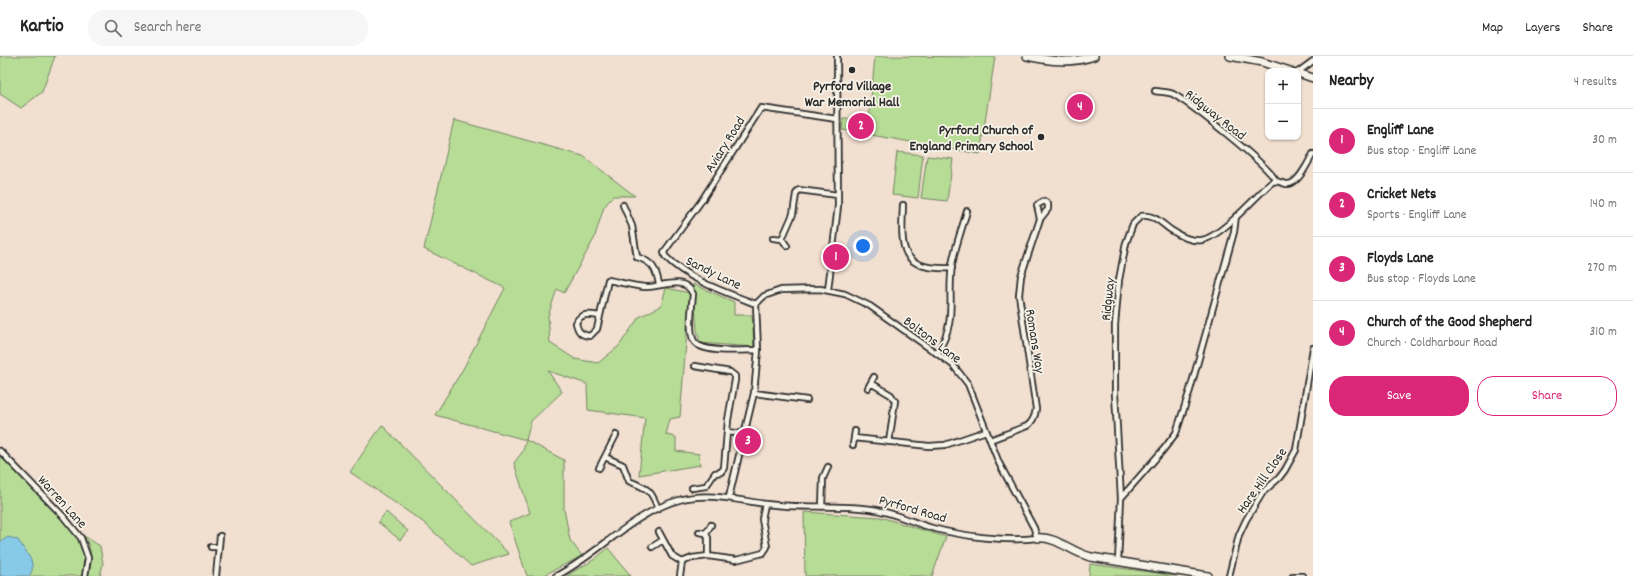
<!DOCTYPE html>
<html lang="en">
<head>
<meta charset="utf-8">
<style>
	body { margin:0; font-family:Dekko,sans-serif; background:#f6f6f6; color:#222 }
	.controls { position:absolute; right:12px; top:12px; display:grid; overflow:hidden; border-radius:8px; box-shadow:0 1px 3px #0004 }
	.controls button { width:36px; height:36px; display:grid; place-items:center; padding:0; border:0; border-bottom:1px solid #e0e0e0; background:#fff; color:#222; font:20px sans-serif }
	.you { position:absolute; left:863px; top:190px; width:14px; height:14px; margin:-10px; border:3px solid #fff; border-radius:50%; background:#1a73e8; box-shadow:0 0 0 6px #1a73e833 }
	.badge { display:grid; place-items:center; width:26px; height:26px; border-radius:50%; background:#db2777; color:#fff; font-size:13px; font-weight:700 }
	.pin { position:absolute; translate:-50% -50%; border:2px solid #fff; box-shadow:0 1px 4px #0006 }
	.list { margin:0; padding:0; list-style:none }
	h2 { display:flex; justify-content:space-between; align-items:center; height:52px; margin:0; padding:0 16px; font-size:17px }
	h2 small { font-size:13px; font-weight:400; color:#767676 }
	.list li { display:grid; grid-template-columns:26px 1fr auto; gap:12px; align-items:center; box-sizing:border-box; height:64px; padding:0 16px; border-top:1px solid #e0e0e0 }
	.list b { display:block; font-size:15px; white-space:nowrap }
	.list p { margin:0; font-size:13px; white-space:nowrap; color:#767676 }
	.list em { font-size:13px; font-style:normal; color:#767676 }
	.actions { display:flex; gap:8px; padding:12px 16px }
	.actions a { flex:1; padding:9px 0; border:1px solid #db2777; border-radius:16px; text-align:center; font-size:14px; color:#db2777 }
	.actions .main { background:#db2777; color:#fff }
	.icon { flex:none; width:22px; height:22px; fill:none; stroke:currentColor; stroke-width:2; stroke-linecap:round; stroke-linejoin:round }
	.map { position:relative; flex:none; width:1313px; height:520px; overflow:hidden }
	header { display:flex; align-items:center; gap:24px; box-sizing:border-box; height:56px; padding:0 20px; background:#fff; border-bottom:1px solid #e0e0e0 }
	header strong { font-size:19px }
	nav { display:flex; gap:22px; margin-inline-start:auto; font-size:14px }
	.search { width:280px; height:36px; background:#f6f6f6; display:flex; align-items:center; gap:10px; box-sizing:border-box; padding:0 14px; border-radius:16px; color:#767676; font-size:15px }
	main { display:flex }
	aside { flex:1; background:#fff }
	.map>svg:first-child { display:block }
	.green { fill:#b7dc96; stroke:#718460 }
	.water { fill:#87cae8; stroke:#628a9c }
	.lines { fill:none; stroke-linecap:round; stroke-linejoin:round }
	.street-casing { stroke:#2b2b2b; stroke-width:8 }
	.secondary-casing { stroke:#2b2b2b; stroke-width:10 }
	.street { stroke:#f7f3e8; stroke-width:4.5 }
	.secondary { stroke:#f7f3e8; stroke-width:7 }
	.poi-dot { fill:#2b2b2b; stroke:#f7f3e8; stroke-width:1.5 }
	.labels { text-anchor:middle; stroke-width:3.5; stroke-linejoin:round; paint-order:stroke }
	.poi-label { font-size:14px; font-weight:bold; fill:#2b2b2b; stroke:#f7f3e8 }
	.street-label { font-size:14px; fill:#2b2b2b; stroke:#f7f3e8 }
</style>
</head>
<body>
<header>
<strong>Kartio</strong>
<div class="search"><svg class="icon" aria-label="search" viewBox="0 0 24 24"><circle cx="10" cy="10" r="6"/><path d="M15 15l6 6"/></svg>Search here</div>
<nav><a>Map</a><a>Layers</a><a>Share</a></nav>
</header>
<main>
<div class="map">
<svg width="1313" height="520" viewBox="0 0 1313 520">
	<rect width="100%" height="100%" fill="#f1dfd0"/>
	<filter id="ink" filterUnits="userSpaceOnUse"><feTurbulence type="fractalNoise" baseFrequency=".025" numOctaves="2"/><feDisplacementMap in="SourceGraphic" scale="8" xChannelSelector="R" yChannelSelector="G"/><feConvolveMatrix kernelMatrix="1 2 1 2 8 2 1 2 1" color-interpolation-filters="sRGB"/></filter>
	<g filter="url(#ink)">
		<!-- green -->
		<path class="green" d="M0,0H55L42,36L21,52L0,38Z
			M875,0L995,1L980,98L842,74L843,63L869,64Z
			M454,64L583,100L635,140H613L604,151L594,183L564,237L557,233L548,260L550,287L575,303L598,307L619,290L639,261L661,250L666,232L690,237L680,361L670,363L666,379L676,381V395L699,398L700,409L639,419L645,362L588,354L587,328L548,315L562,336L531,365L526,384L564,404V453L570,484L582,500L542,520H527L509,466L530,457L514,407L523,395L526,384L435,359L463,313L505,232L424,193Z
			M897,96L923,99L918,142L892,139Z
			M927,100L953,103L947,145L921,142Z
			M693,228L734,246V259H752L754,291L700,287L697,274Z
			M382,369L509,498L471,510L423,466L350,416Z
			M0,397L62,461L77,480L85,497L86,506L83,520H0Z
			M386,456L408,475L400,484L378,466Z
			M804,456L880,461L946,481L932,520H805Z
			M84,480L100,490L103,508L100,520H88C93,506 92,492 84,480Z
			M608,492L631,520H566L595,503Z
			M1090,508L1179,520H1089Z"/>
		<!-- water -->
		<path class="water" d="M8,481L18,484C24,494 39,508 29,520H0V486Z"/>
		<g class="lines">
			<defs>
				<path id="street" d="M1298,16L1313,5
					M1155,35C1160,36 1168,36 1173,38C1192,49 1267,108 1276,125
					M623,149L632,170L637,201C652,206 656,212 659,228
					M903,149C901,193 899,214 952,212
					M773,182L782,183L787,190
					M782,183L793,158L796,138L799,134L838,139
					M828,234L838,150L837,0
					M756,248C727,237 686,223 665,200L664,196L702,144L761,52L837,63
					M599,260C589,258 580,257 576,267C578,276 581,279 590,280L597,273L608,224C620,226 632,230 645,231C661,232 684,218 693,238C692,250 688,276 694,285C701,298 744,294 758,294
					M937,297C958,264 947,244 952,209C955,191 962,173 967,155
					M871,327L891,339L895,345L889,386
					M868,332L874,321
					M754,337L807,344
					M727,376L745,378
					M854,382L929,390L945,389L986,375
					M990,384L1027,370C1033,366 1035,361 1036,353L1019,239L1021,220L1040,163L1037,149L1044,145L1048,148V153L1040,163
					M853,389L855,375
					M0,395L63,460L81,482L88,502L85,520
					M605,401L623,409L629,425C648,433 651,433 658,453
					M599,412L616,379
					M692,432L706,430L715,417L721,416L724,412L728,364L735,324V320L730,316L695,310
					M1121,442L1163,394L1176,377L1190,334L1234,176L1236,160
					M822,451L823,422L828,411
					M659,476L672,500L682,506L680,520
					M699,476L706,477L711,469
					M706,477L708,482V500
					M211,491H219
					M652,491L663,484
					M682,506L692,502L708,500L736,504L763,497L767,491L762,463L765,448
					M1118,506L1121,442L1115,338V269L1119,224L1126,187L1133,168L1141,160C1154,158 1161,167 1171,174C1180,180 1191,186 1202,184C1221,181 1256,140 1271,127C1277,123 1280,127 1286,128C1298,130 1308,106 1313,98
					M216,520L220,480
					M556,520C598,499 632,457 679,444C709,436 736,444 766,448C801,453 836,448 871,453C893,456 911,466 932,472C962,480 1006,486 1037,482L1034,472L999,407L968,328L953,309L870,250L845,238L820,233L781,234L764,240L756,248L758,294L754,337L729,441
					M1229,520L1239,479L1246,464L1263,436L1279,422L1285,414L1296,394L1313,292
					M1293,520H1303"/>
				<path id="secondary" d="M1027,0C1050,5 1071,8 1094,0
					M1230,0L1262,6L1290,15
					M1298,17L1313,22
					M1037,482C1057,480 1072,497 1091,501L1208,520"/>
			</defs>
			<!-- street casing -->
			<use href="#street" class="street-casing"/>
			<!-- secondary casing -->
			<use href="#secondary" class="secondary-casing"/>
			<!-- street -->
			<use href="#street" class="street"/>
			<!-- secondary -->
			<use href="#secondary" class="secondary"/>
		</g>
	</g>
	<!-- markers -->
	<g class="poi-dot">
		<circle cx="852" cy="14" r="4"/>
		<circle cx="1041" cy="81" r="4"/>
	</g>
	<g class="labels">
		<!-- poi labels -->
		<g class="poi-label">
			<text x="852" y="34">Pyrford Village<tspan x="852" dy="16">War Memorial Hall</tspan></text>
			<text x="1033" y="78" text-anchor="end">Pyrford Church of<tspan x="1033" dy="16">England Primary School</tspan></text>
		</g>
		<!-- street labels -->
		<g class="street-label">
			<text transform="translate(1216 58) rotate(38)" y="5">Ridgway Road</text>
			<text transform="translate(724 88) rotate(-58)" y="5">Aviary Road</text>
			<text transform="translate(714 216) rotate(26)" y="5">Sandy Lane</text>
			<text transform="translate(1107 243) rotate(-84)" y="5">Ridgway</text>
			<text transform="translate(933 283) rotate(37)" y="5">Boltons Lane</text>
			<text transform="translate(1036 285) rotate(81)" y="5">Romans Way</text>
			<text transform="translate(1261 424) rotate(-55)" y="5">Hare Hill Close</text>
			<text transform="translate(63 445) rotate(48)" y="5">Warren Lane</text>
			<text transform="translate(913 452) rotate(16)" y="5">Pyrford Road</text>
		</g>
	</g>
</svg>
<div class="controls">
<button>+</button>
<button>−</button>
</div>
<div class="you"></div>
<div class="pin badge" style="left:836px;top:201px">1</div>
<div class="pin badge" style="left:861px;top:70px">2</div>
<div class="pin badge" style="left:748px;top:385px">3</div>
<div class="pin badge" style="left:1080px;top:51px">4</div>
</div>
<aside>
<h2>Nearby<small>4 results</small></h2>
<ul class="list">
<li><span class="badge">1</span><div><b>Engliff Lane</b><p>Bus stop · Engliff Lane</p></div><em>30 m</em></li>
<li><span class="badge">2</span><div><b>Cricket Nets</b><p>Sports · Engliff Lane</p></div><em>140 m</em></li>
<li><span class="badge">3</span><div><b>Floyds Lane</b><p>Bus stop · Floyds Lane</p></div><em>270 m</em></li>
<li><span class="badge">4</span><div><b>Church of the Good Shepherd</b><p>Church · Coldharbour Road</p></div><em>310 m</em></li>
</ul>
<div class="actions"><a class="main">Save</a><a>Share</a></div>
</aside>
</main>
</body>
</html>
